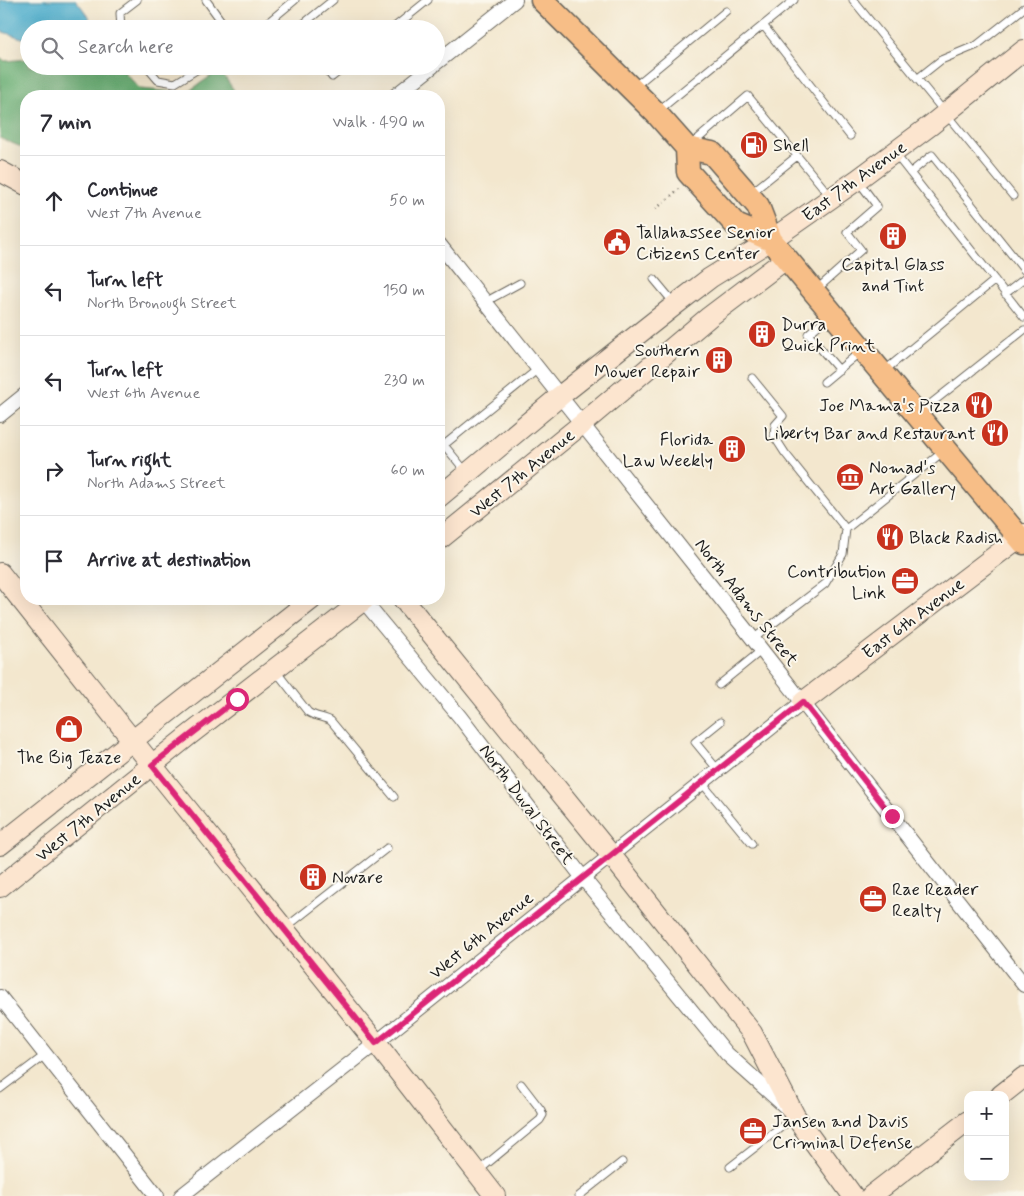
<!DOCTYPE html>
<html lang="en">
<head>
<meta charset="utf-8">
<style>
	body { margin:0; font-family:Mynerve,sans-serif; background:#f7f7f7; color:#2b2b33 }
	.controls { position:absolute; right:15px; bottom:15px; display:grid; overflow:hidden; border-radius:10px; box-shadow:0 5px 20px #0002 }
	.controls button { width:45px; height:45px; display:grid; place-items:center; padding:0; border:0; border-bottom:1px solid #e1e1e2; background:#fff; color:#2b2b33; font:25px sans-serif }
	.stop { position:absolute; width:15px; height:15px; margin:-11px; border:4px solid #db2777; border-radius:50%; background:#fff }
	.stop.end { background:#db2777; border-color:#fff; box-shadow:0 1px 5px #0008 }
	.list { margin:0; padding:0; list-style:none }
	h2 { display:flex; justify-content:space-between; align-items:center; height:65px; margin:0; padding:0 20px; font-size:21px }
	h2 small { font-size:16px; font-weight:400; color:#7c7c81 }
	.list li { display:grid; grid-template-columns:32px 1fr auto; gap:15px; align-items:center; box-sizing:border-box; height:90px; padding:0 20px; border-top:1px solid #e1e1e2 }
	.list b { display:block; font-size:19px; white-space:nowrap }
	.list p { margin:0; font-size:16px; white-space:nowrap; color:#7c7c81 }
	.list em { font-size:16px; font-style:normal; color:#7c7c81 }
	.icon { flex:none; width:28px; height:28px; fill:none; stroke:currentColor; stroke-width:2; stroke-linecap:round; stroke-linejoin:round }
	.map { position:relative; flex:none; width:1024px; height:1196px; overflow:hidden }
	.search { position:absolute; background:#fff; box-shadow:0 5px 20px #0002; left:20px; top:20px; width:425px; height:55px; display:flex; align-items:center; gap:12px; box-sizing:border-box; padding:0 18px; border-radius:28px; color:#7c7c81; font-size:19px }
	.panel { position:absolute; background:#fff; box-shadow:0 5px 20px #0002; left:20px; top:90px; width:425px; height:515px; border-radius:20px }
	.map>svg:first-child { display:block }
	.forest { fill:#68ad72; stroke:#426447 }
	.water { fill:#4eadcc; stroke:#356474 }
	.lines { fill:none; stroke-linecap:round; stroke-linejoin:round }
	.lane-casing { stroke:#67635a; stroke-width:9 }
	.street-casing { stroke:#67635a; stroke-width:16 }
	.secondary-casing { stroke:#67635a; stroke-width:22 }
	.primary-casing { stroke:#67635a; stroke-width:25 }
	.path { stroke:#67635a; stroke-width:2.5; stroke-dasharray:1 4; stroke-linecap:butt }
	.lane { stroke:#fff; stroke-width:7 }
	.street { stroke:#fff; stroke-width:14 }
	.secondary { stroke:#fce5cf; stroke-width:20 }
	.primary { stroke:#f7be87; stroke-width:22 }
	.route { stroke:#db2777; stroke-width:6 }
	.labels { text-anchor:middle; stroke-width:4; stroke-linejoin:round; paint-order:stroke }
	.poi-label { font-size:18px; fill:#1c1c1c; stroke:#fbf7ec; text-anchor:start }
	.street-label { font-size:18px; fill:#1c1c1c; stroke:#fbf7ec }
</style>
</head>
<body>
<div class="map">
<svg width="1024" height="1196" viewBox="0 0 1024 1196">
	<rect width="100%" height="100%" fill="#fbf7ec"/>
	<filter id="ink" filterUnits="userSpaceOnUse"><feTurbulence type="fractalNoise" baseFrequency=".02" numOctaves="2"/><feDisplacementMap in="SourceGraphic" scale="10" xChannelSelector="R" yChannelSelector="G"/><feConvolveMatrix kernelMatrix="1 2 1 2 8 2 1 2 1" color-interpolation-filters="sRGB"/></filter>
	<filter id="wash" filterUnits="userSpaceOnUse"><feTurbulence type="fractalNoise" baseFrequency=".0096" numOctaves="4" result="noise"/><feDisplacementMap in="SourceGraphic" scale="20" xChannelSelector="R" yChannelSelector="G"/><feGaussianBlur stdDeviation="1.12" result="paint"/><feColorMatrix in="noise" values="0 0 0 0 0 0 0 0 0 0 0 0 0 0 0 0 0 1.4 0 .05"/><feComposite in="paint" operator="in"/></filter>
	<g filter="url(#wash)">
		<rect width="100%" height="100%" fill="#f3e7ce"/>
		<!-- forest -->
		<path class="forest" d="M0,58L5,61L29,59V66H119L140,89L186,93L220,70L238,96H26V149L0,138Z"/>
		<!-- water -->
		<path class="water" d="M0,0H76L90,18L77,29H29L28,40L0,31Z"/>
	</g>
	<g filter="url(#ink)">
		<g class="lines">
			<defs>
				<path id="lane" d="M206,0L227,29
					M853,0L1013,196
					M763,25L850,136
					M121,29L120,13L137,0
					M260,29L295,0
					M297,29L333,0
					M392,29L428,0
					M146,66L158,80L175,83L203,66
					M324,66L332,77L346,66
					M917,79L941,60L977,45L1024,8
					M634,87L726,11
					M658,111L794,0
					M692,144L748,96L831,197
					M896,155L1024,317
					M910,173L932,155L1024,270
					M751,193L797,156
					M654,279L674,303
					M816,290L861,250L847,232L877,206L859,182
					M1005,294L1024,279
					M485,302L520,283
					M830,315L808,334L839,370
					M884,371L995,280
					M752,378L783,416L775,425L774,436L785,453L846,529L944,451
					M824,382L860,352
					M919,413L1024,330
					M467,473L444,445L538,369
					M753,639L825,584L843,554L846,529
					M275,670L308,712C315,717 324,717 331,721L394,797
					M719,685L762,650
					M718,770L695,742L720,722
					M702,783L752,844
					M285,928L387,848
					M0,1089L45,1055
					M730,1167L793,1118
					M477,1172L540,1120L543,1115L541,1110L521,1084
					M579,1196L622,1162"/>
				<path id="street" d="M436,63L515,0
					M395,96L433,66
					M439,244L753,639L1024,985
					M0,415L26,394
					M362,599L460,717L583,878L727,1054L787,1108
					M0,997L157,1196
					M181,1196L376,1043L803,702"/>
				<path id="secondary" d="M0,171L26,185
					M439,497L560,396L675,305L710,278L771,240L857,180L931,125L1024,50
					M439,540L582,424L709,317L787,258
					M0,573L152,765L376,1043L495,1196
					M403,599L611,855L752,1033L795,1116L853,1196
					M803,702L1024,534
					M0,845L312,599
					M0,887L188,736L365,599
					M1001,1095L1024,1077
					M871,1196L968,1121"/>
				<path id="primary" d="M542,0L656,113L687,148L712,153L758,206L771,240L1024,543
					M687,148L688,172L736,225L771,240"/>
			</defs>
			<!-- lane casing -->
			<use href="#lane" class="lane-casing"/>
			<!-- street casing -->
			<use href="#street" class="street-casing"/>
			<!-- secondary casing -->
			<use href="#secondary" class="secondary-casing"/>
			<!-- primary casing -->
			<use href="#primary" class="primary-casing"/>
			<!-- path -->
			<path class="path" d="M656,209L679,189"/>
			<!-- lane -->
			<use href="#lane" class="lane"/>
			<!-- street -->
			<use href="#street" class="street"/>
			<!-- secondary -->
			<use href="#secondary" class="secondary"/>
			<!-- primary -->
			<use href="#primary" class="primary"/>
		</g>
	</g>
	<g class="lines" filter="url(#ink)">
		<!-- route -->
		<path class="route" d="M237,699L152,765L376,1043L803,702L892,816"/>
	</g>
	<!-- icons -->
	<defs>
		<symbol id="fuel-disc" viewBox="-11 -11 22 22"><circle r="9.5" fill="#c8321e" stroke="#fbf7ec"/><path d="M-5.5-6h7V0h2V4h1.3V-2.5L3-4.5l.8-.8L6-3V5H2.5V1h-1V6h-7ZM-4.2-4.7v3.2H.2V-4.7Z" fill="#fff"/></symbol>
		<symbol id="building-disc" viewBox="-11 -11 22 22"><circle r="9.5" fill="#c8321e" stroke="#fbf7ec"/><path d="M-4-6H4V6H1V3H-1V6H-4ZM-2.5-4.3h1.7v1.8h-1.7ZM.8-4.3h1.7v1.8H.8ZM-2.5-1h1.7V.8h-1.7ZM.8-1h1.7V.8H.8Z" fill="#fff"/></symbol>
		<symbol id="civic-disc" viewBox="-11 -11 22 22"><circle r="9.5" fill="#c8321e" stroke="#fbf7ec"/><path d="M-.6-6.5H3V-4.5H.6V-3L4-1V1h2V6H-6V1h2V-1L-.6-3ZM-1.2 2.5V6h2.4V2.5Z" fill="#fff"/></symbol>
		<symbol id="restaurant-disc" viewBox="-11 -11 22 22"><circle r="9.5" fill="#c8321e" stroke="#fbf7ec"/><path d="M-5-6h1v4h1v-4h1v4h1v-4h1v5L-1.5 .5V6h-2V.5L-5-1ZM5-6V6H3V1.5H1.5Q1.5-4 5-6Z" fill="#fff"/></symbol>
		<symbol id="museum-disc" viewBox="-11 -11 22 22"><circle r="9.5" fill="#c8321e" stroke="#fbf7ec"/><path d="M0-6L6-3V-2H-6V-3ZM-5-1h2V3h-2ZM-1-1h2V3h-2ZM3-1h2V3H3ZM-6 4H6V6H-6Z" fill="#fff"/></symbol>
		<symbol id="office-disc" viewBox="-11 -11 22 22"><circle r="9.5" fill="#c8321e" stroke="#fbf7ec"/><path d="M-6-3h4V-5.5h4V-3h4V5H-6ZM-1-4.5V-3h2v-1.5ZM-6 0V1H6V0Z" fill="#fff"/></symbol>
		<symbol id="shop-disc" viewBox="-11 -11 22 22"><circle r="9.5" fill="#c8321e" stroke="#fbf7ec"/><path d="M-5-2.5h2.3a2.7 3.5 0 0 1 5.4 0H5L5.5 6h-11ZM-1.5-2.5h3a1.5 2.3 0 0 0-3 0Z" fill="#fff"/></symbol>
	</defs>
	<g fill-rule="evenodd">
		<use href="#fuel-disc" x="738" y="129" width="32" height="32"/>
		<use href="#building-disc" x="877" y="220" width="32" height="32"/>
		<use href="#civic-disc" x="601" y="226" width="32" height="32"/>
		<use href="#building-disc" x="746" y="318" width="32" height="32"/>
		<use href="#building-disc" x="703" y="344" width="32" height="32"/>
		<use href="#restaurant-disc" x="963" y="389" width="32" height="32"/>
		<use href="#restaurant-disc" x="979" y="417" width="32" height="32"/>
		<use href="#building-disc" x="716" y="433" width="32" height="32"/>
		<use href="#museum-disc" x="834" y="461" width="32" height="32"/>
		<use href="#restaurant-disc" x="874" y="521" width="32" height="32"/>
		<use href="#office-disc" x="889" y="565" width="32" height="32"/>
		<use href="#shop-disc" x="53" y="713" width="32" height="32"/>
		<use href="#building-disc" x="297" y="861" width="32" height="32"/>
		<use href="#office-disc" x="857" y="883" width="32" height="32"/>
		<use href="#office-disc" x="737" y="1115" width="32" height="32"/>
	</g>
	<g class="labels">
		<!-- poi labels -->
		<g class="poi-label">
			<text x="773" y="151">Shell</text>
			<text x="636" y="238">Tallahassee Senior<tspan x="636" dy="21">Citizens Center</tspan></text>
			<text x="893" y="270" text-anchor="middle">Capital Glass<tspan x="893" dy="21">and Tint</tspan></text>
			<text x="781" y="330">Durra<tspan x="781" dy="21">Quick Print</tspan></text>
			<text x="700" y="356" text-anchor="end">Southern<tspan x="700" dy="21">Mower Repair</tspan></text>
			<text x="960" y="411" text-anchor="end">Joe Mama's Pizza</text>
			<text x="976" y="439" text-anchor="end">Liberty Bar and Restaurant</text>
			<text x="713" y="445" text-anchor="end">Florida<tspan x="713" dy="21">Law Weekly</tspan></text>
			<text x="869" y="473">Nomad's<tspan x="869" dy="21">Art Gallery</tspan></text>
			<text x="909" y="543">Black Radish</text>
			<text x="886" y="577" text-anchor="end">Contribution<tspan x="886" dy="21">Link</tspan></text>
			<text x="69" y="763" text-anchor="middle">The Big Teaze</text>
			<text x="332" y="883">Novare</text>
			<text x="892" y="895">Rae Reader<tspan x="892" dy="21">Realty</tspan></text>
			<text x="772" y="1127">Jansen and Davis<tspan x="772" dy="21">Criminal Defense</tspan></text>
		</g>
		<!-- street labels -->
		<g class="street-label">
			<text transform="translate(854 181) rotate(-36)" y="6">East 7th Avenue</text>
			<text transform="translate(522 473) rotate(-39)" y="6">West 7th Avenue</text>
			<text transform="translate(747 602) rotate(52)" y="6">North Adams Street</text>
			<text transform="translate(913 618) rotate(-37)" y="6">East 6th Avenue</text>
			<text transform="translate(527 804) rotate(53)" y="6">North Duval Street</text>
			<text transform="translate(88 817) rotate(-39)" y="6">West 7th Avenue</text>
			<text transform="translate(481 935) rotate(-39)" y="6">West 6th Avenue</text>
		</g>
	</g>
</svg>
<div class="controls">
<button>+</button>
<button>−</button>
</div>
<div class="stop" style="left:237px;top:699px"></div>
<div class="stop end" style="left:892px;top:816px"></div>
<div class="search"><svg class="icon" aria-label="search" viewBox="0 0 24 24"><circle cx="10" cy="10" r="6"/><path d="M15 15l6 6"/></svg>Search here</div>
<section class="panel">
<h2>7 min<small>Walk · 490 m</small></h2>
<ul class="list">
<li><svg class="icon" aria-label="ahead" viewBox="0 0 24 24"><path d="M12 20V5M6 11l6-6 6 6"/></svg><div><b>Continue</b><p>West 7th Avenue</p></div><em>50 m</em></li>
<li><svg class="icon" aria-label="left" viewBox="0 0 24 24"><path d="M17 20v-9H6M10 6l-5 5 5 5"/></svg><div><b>Turn left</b><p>North Bronough Street</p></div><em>150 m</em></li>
<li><svg class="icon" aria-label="left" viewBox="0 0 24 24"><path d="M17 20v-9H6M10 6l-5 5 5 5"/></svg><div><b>Turn left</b><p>West 6th Avenue</p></div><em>230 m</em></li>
<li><svg class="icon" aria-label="right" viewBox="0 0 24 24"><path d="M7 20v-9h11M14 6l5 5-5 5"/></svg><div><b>Turn right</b><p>North Adams Street</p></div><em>60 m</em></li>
<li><svg class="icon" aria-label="arrive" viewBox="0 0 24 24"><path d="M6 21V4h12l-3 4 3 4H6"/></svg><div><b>Arrive at destination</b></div></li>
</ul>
</section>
</div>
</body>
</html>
